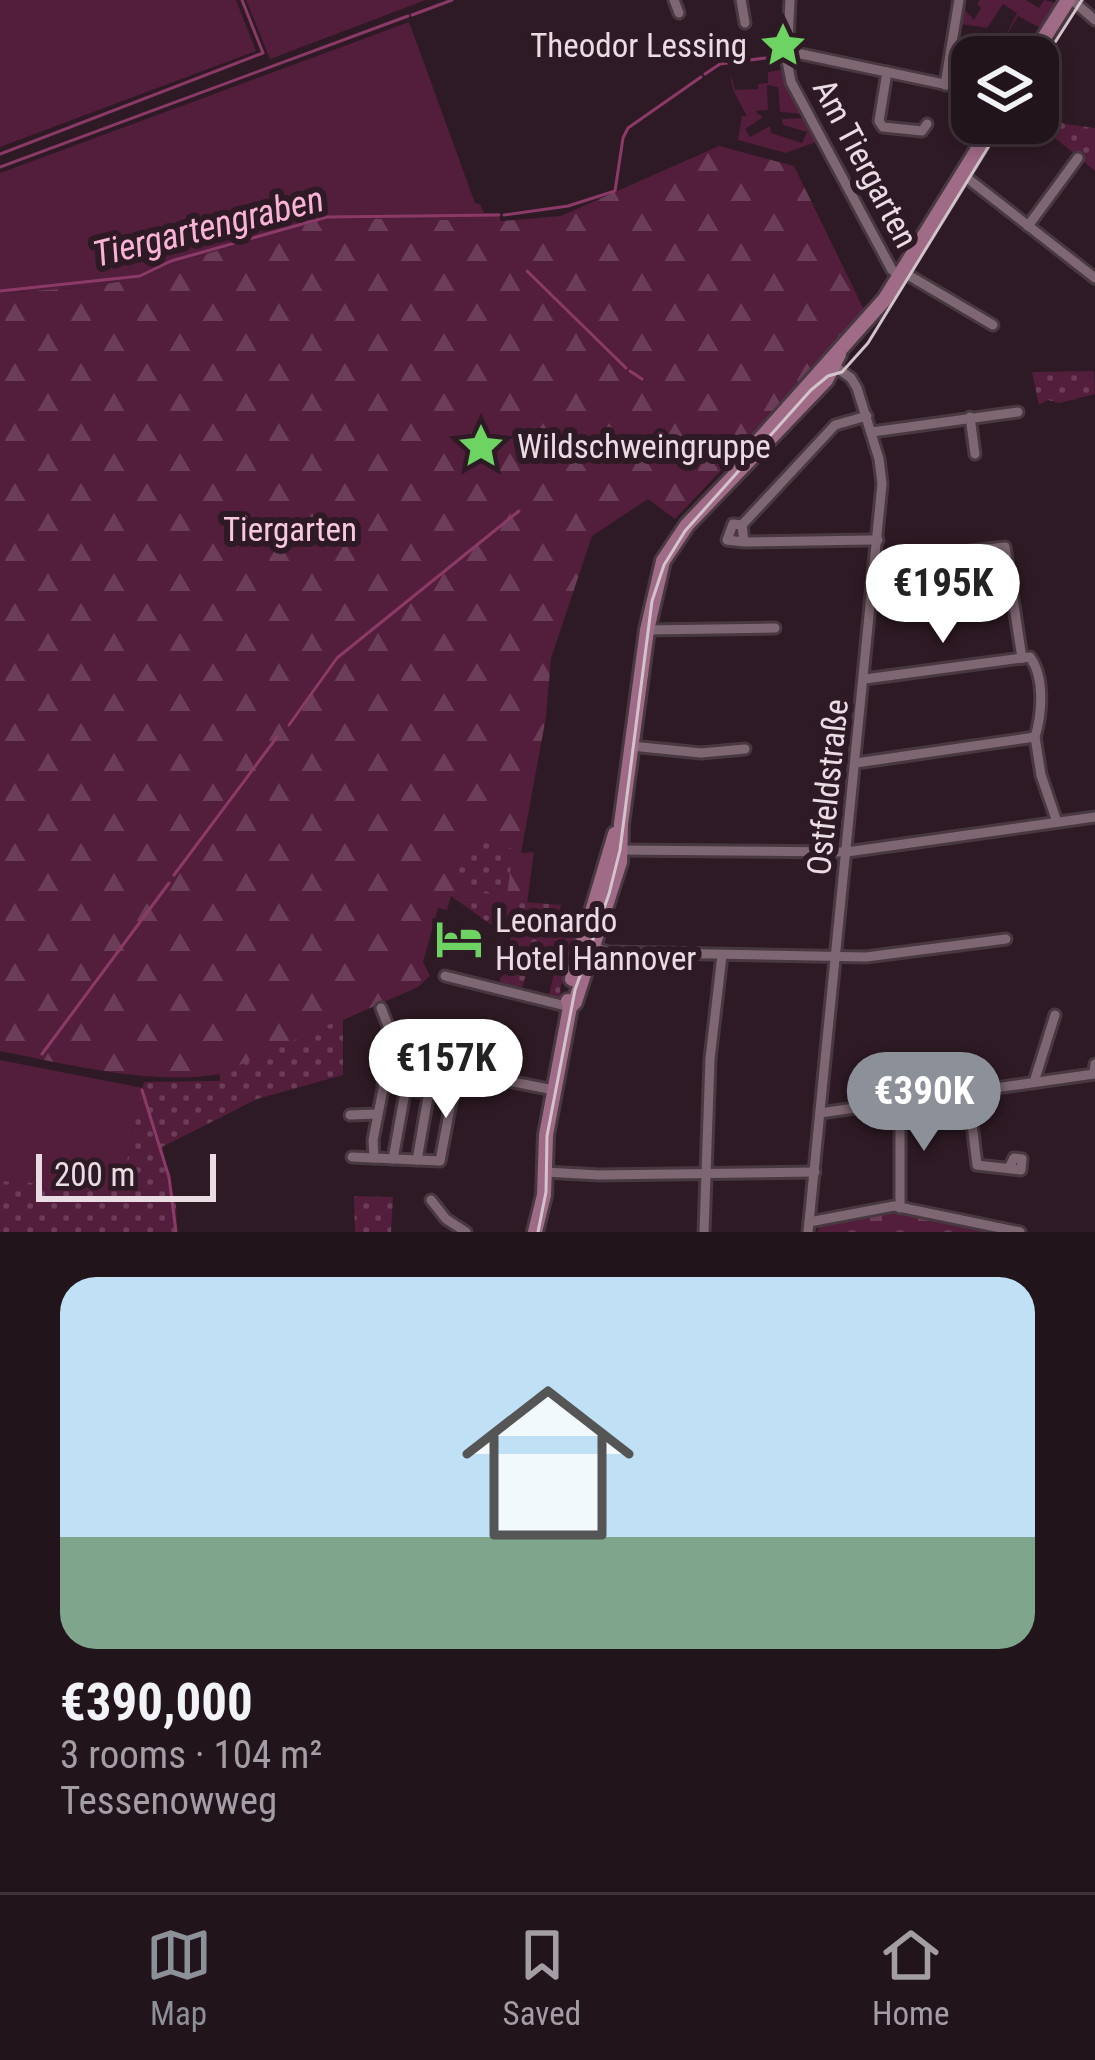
<!DOCTYPE html>
<meta charset="utf-8">
<style>
:root{--surface:#22141b;--page:#2a1d24;--text:#f1f3f6;--muted:#a29ea3;--line:#3f333a;--accent:#8c9099}
body{margin:0;font-family:"Roboto Condensed",sans-serif;background:var(--page);color:var(--text);height:100vh;display:flex;flex-direction:column;font-size:45px;white-space:nowrap}
*{box-sizing:border-box;margin:0}
p{font-size:39px;color:var(--muted)}
.icon{flex:none;width:66px;height:66px;fill:none;stroke:currentColor;stroke-width:2;stroke-linecap:round;stroke-linejoin:round}
.map{position:relative;height:1232px;overflow:hidden}
.side{display:flex;flex-direction:column;background:var(--surface);flex:1}
.side>*{flex:none}
.buttons{position:absolute;left:951px;top:36px;display:grid;gap:24px}
.buttons a{display:grid;place-items:center;width:108px;height:108px;border-radius:24px;background:var(--surface);box-shadow:0 6px 18px #0003,0 0 0 3px var(--line);font-size:60px}
.scale{position:absolute;left:36px;bottom:30px;width:180px;box-sizing:border-box;padding-left:12px;border:6px solid #eadce3;border-top:0;font-size:33px;line-height:42px;white-space:nowrap;color:#eadce3;-webkit-text-stroke:9px #2e1a24;paint-order:stroke}
.price{position:absolute;translate:-50% -102px;padding:0 27px;border-radius:42px;background:#fff;color:#222;font-size:39px;line-height:78px;filter:drop-shadow(0 3px 6px #0008)}
.price::after{content:'';position:absolute;left:50%;top:72px;width:36px;height:27px;margin-left:-18px;background:inherit;clip-path:polygon(0 0,100% 0,50% 100%)}
.price.current{background:var(--accent);color:#fff}
ul{padding:0;list-style:none}
li{display:grid;align-content:center;gap:24px;height:636px;padding:0 60px}
li span{display:grid;place-items:center;height:372px;border-radius:36px;color:#555}
li>.icon{margin-inline-start:auto}
span .icon{width:216px;height:216px;fill:#fffc;stroke-width:1}
li b{font-size:51px}
.tab-bar{display:flex;justify-content:space-around;align-items:center;height:168px;border-top:3px solid var(--line);background:var(--surface);font-size:33px;color:var(--muted)}
.tab-bar a{display:grid;justify-items:center;gap:6px}
.tab-bar .current{color:var(--accent)}
.map>svg:first-child{display:block}
.grass{fill:#531d3c}
.forest{fill:url(#forest-firs)}
.cemetery{fill:url(#cemetery-stones)}
.park{fill:url(#park-dots)}
.lines{fill:none;stroke-linecap:round;stroke-linejoin:round}
.stream{stroke:#8b3a68;stroke-width:3}
.minor-casing{stroke:#483940;stroke-width:15}
.major-casing{stroke:#483940;stroke-width:20}
.minor{stroke:#7e6672;stroke-width:9}
.major{stroke:#a06b87;stroke-width:14}
.tram{stroke:#d3c4cb;stroke-width:3}
.labels{text-anchor:middle;stroke-width:12;stroke-linejoin:round;paint-order:stroke}
.poi-label{font-size:33px;fill:#eadce3;stroke:#2e1a24;text-anchor:start}
.street-label{font-size:33px;fill:#eadce3;stroke:#2e1a24}
.park-label{font-size:33px;fill:#f7c8df;stroke:#2e1a24}
.water-label{font-size:36px;font-style:italic;fill:#f8b3d6;stroke:#2e1a24}
</style>
<div class="map">
<svg width="1095" height="1232" viewBox="0 0 1095 1232">
<defs>
<pattern id="forest-firs" width="22" height="20" patternUnits="userSpaceOnUse" patternTransform="scale(3)"><rect width="22" height="20" fill="#531d3c"/><path d="M5 1l3.5 6h-7zM16 11l3.5 6h-7z" fill="#6c3d58"/></pattern>
<pattern id="cemetery-stones" width="16" height="16" patternUnits="userSpaceOnUse" patternTransform="scale(3)"><rect width="16" height="16" fill="#531d3c"/><path d="M2 7V4a2 2 0 0 1 4 0v3zM10 15v-3a2 2 0 0 1 4 0v3z" fill="#6c3d58"/></pattern>
<pattern id="park-dots" width="8" height="8" patternUnits="userSpaceOnUse" patternTransform="scale(3)"><rect width="8" height="8" fill="#531d3c"/><path d="M2 2h.1M6 6h.1" fill="none" stroke="#6c3d58" stroke-width="1.8" stroke-linecap="round"/></pattern>
</defs>
<rect width="100%" height="100%" fill="#2e1a24"/>
<!-- grass -->
<g class="grass">
<path d="M 0,0 L 236,0 L 256,51 L 0,147 Z"/>
<path d="M 246,0 L 426,0 L 270,59 Z"/>
<path d="M 980,0 L 1026,0 L 1039,8 L 1044,0 L 1055,3 L 1040,28 L 1018,16 L 1004,39 L 1017,13 L 1003,4 L 987,28 L 960,24 L 963,8 L 974,20 L 981,8 L 977,4 Z"/>
<path d="M 409,22 L 475,203 L 480,204 L 484,213 L 500,213 L 500,221 L 328,218 L 172,264 L 143,277 L 91,287 L 0,293 L 0,173 Z"/>
<path d="M 781,70 L 801,114 L 780,112 L 778,87 L 767,85 L 768,110 L 755,111 L 763,117 L 745,129 L 750,137 L 770,126 L 771,133 L 802,143 L 807,132 L 783,125 L 782,119 L 803,118 L 816,142 L 786,153 L 738,140 L 742,116 L 747,116 C 742,106 729,87 731,75 L 735,90 L 758,89 L 758,84 L 768,83 L 768,72 Z"/>
<path d="M 0,1060 L 143,1088 L 121,1189 L 0,1181 Z"/>
</g>
<!-- forest -->
<path class="forest" d="M 719,146 L 794,166 L 867,316 L 675,519 L 648,499 L 592,536 L 551,658 L 546,717 L 521,853 L 534,852 L 527,903 L 451,896 L 447,910 L 438,908 L 423,962 L 430,976 L 418,987 L 220,1074 C 154,1086 65,1064 0,1051 L 0,293 L 91,287 L 143,277 L 172,264 L 328,218 L 502,221 L 561,216 Z"/>
<!-- cemetery -->
<path class="cemetery" d="M 892,1209 L 1001,1232 L 817,1232 L 822,1223 Z"/>
<!-- park -->
<g class="park">
<path d="M 1038,107 L 1065,124 L 1095,128 L 1095,171 L 1037,123 Z"/>
<path d="M 1094,371 L 1095,394 L 1059,403 L 1048,400 L 1039,405 L 1032,372 Z"/>
<path d="M 474,838 L 513,849 L 507,896 L 468,891 L 450,871 Z"/>
<path d="M 451,896 L 561,905 L 555,933 L 577,936 L 560,989 L 562,1002 L 548,998 L 554,974 L 529,966 L 521,991 L 499,985 L 511,939 Z"/>
<path d="M 343,1018 L 343,1075 L 257,1099 L 162,1147 L 176,1206 L 177,1232 L 0,1232 L 0,1181 L 121,1188 L 144,1082 L 220,1081 L 220,1074 Z"/>
<path d="M 354,1196 L 393,1197 L 391,1232 L 355,1232 Z"/>
</g>
<g class="lines">
<!-- stream -->
<g class="stream">
<path d="M 412,15 L 452,0"/>
<path d="M 705,74 L 720,64 L 780,56"/>
<path d="M 0,154 L 263,53 L 242,0"/>
<path d="M 0,167 L 408,16"/>
<path d="M 504,215 L 568,206 L 615,191 L 623,138 L 628,128 L 701,77"/>
<path d="M 527,271 L 626,368"/>
<path d="M 0,291 L 140,276 L 171,261 L 327,217 L 499,215"/>
<path d="M 630,371 L 642,379"/>
<path d="M 289,725 L 337,658 L 519,511"/>
<path d="M 174,875 L 277,737"/>
<path d="M 42,1054 L 169,883"/>
<path d="M 142,1090 L 169,1177 L 176,1232"/>
</g>
<defs>
<g id="minor">
<path d="M 674,0 L 679,13"/>
<path d="M 741,0 L 745,23"/>
<path d="M 790,0 L 787,61 L 791,82 L 892,270 L 901,276"/>
<path d="M 1072,0 L 1095,20"/>
<path d="M 787,51 L 972,90"/>
<path d="M 887,72 L 879,121 L 883,127 L 922,131 L 927,124"/>
<path d="M 945,85 L 959,0"/>
<path d="M 962,174 L 1095,278"/>
<path d="M 1028,226 L 1078,158"/>
<path d="M 903,272 L 993,325"/>
<path d="M 970,417 L 975,454"/>
<path d="M 872,432 L 1018,412"/>
<path d="M 742,525 L 835,425 L 867,416"/>
<path d="M 744,542 L 742,525 L 733,524 L 727,540 L 744,542 L 871,540 L 878,540"/>
<path d="M 876,562 L 1005,547 L 1022,658"/>
<path d="M 647,630 L 775,628"/>
<path d="M 865,679 L 1022,658"/>
<path d="M 1035,737 L 1041,775 L 1057,822"/>
<path d="M 631,746 L 701,753 L 745,749"/>
<path d="M 856,763 L 1035,737 C 1042,714 1045,677 1030,657 L 1022,658"/>
<path d="M 618,850 L 847,852 L 1095,817"/>
<path d="M 594,947 L 608,952 L 866,957 L 1006,939"/>
<path d="M 445,976 L 570,1007"/>
<path d="M 391,1047 L 422,1036"/>
<path d="M 1034,1082 L 1055,1015"/>
<path d="M 383,1085 L 452,1098"/>
<path d="M 968,1091 L 977,1165 L 1021,1170 L 1022,1159 L 1014,1158 L 1009,1168"/>
<path d="M 820,1113 L 1094,1074 L 1095,1064"/>
<path d="M 350,1115 L 377,1114"/>
<path d="M 352,1157 L 440,1161 L 457,1071 L 554,1090"/>
<path d="M 374,1158 L 373,1140 L 393,1038 L 381,1008"/>
<path d="M 393,1159 L 409,1070"/>
<path d="M 417,1160 L 432,1074"/>
<path d="M 545,1172 L 599,1175 L 815,1172"/>
<path d="M 431,1200 L 446,1219 L 466,1232"/>
<path d="M 900,1208 L 900,1101"/>
<path d="M 809,1222 L 894,1206 L 1020,1232"/>
<path d="M 704,1232 L 710,1059 L 722,955"/>
<path d="M 808,1232 L 882,484 L 879,459 L 857,388 L 851,378 L 830,363"/>
</g>
<g id="major">
<path d="M 1032,57 L 1068,0"/>
<path d="M 755,445 L 885,299 L 994,123"/>
<path d="M 572,979 L 615,834"/>
<path d="M 570,1007 L 575,1002 L 620,862 L 621,824 L 647,630 L 663,561 L 687,525 L 826,380 L 839,354"/>
<path d="M 535,1232 L 544,1195 L 546,1135 L 570,1007 L 568,1001"/>
</g>
</defs>
<!-- minor casing -->
<use href="#minor" class="minor-casing"/>
<!-- major casing -->
<use href="#major" class="major-casing"/>
<!-- minor -->
<use href="#minor" class="minor"/>
<!-- major -->
<use href="#major" class="major"/>
<!-- tram -->
<g class="tram">
<path d="M 1038,69 L 1082,0"/>
<path d="M 538,1232 L 546,1192 L 547,1136 L 575,990 L 609,894 L 620,850 L 652,601 L 664,565 L 685,531 L 811,390 L 828,376 L 842,372 L 868,343 L 1003,123"/>
</g>
</g>
<!-- icons -->
<defs>
<symbol id="sight-bare" viewBox="-9 -9 18 18"><path d="M0-6L1.8-2.2L6-1.7L2.9 1.2L3.7 5.4L0 3.3L-3.7 5.4L-2.9 1.2L-6-1.7L-1.8-2.2Z" fill="#6dd362" stroke="#2e1a24" stroke-width="2.5" paint-order="stroke"/></symbol>
<symbol id="hotel-bare" viewBox="-9 -9 18 18"><path d="M-6-4.5h1.5V1H6V5H4.5V3h-9V5H-6ZM-4 0a1.8 1.8 0 1 1 3.6 0ZM.5 0V-2.5h3Q6-2.5 6 0Z" fill="#6dd362" stroke="#2e1a24" stroke-width="2.5" paint-order="stroke"/></symbol>
</defs>
<g fill-rule="evenodd">
<use href="#sight-bare" x="750" y="12" width="66" height="66"/>
<use href="#sight-bare" x="448" y="413" width="66" height="66"/>
<use href="#hotel-bare" x="426" y="906" width="66" height="66"/>
</g>
<g class="labels">
<!-- poi labels -->
<g class="poi-label">
<text x="747" y="57" text-anchor="end">Theodor Lessing</text>
<text x="517" y="458">Wildschweingruppe</text>
<text x="495" y="932">Leonardo<tspan x="495" dy="38">Hotel Hannover</tspan></text>
</g>
<!-- street labels -->
<g class="street-label">
<text transform="translate(866 163) rotate(62)" y="12">Am Tiergarten</text>
<text transform="translate(827 787) rotate(-84)" y="12">Ostfeldstraße</text>
</g>
<!-- park labels -->
<g class="park-label">
<text x="290" y="541">Tiergarten</text>
</g>
<!-- water labels -->
<g class="water-label">
<text transform="translate(208 226) rotate(-14)" y="13">Tiergartengraben</text>
</g>
</g>
</svg>
<div class="buttons">
<a><svg class="icon" aria-label="layers" viewBox="0 0 24 24"><path d="M12 4l9 5-9 5-9-5zM3 14l9 5 9-5"/></svg></a>
</div>
<div class="scale">200 m</div>
<b class="price" style="left:943px;top:646px">€195K</b>
<b class="price" style="left:446px;top:1121px">€157K</b>
<b class="price current" style="left:924px;top:1154px">€390K</b>
</div>
<section class="side">
<ul>
<li><span style="background:linear-gradient(#bfe0f5 70%,#7fa58c 0)"><svg class="icon" aria-label="home" viewBox="0 0 24 24"><path d="M3 11l9-7 9 7M6 9v11h12V9"/></svg></span><div><b>€390,000</b><p>3 rooms · 104 m²</p><p>Tessenowweg</p></div></li>
</ul>
</section>
<nav class="tab-bar">
<a class="current"><svg class="icon" aria-label="map" viewBox="0 0 24 24"><path d="M3 6l6-2 6 2 6-2v14l-6 2-6-2-6 2zM9 4v14M15 6v14"/></svg>Map</a>
<a><svg class="icon" aria-label="saved" viewBox="0 0 24 24"><path d="M7 4h10v16l-5-4-5 4z"/></svg>Saved</a>
<a><svg class="icon" aria-label="home" viewBox="0 0 24 24"><path d="M3 11l9-7 9 7M6 9v11h12V9"/></svg>Home</a>
</nav>
